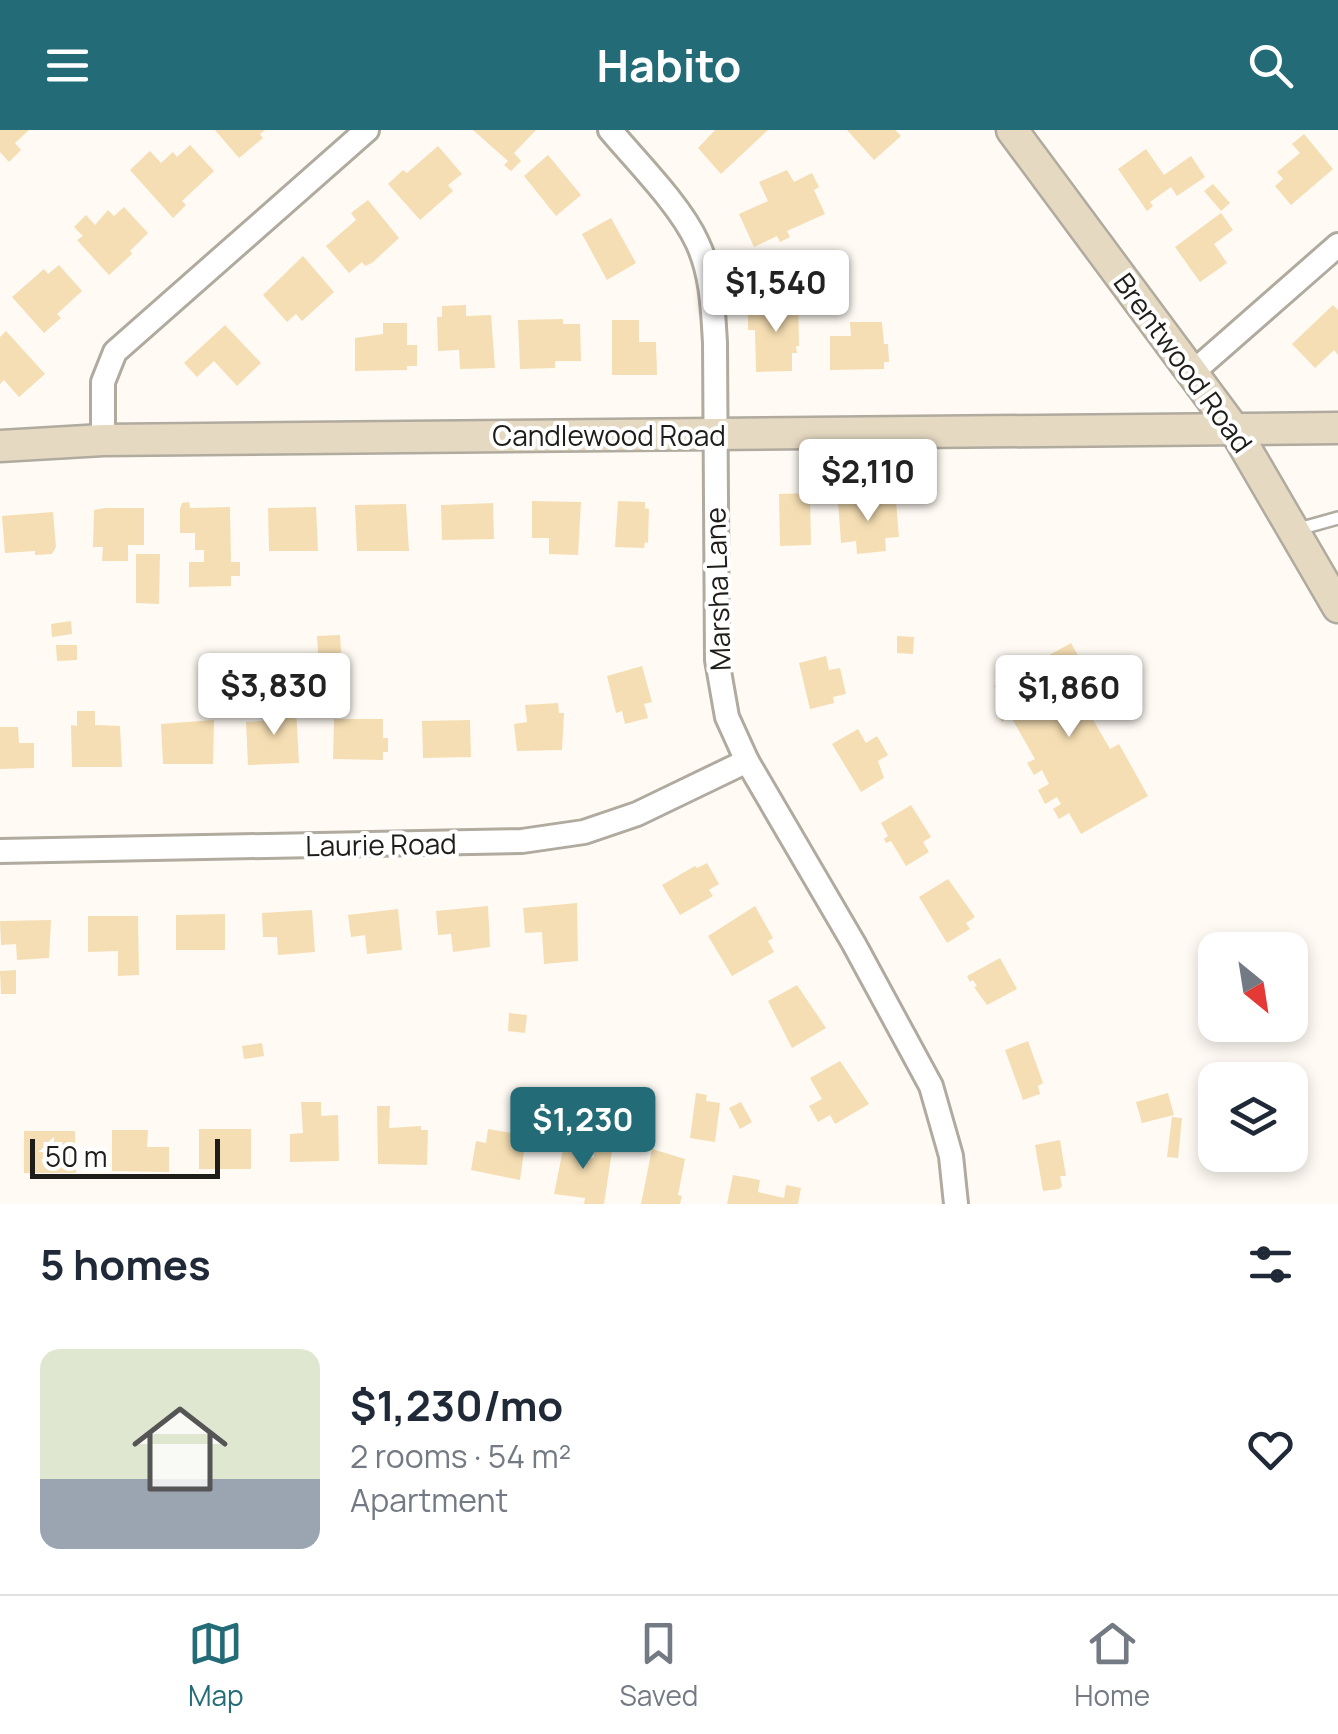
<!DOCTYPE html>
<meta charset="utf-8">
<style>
:root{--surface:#fff;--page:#f2f2f3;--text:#1f2937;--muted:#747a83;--line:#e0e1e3;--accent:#236c77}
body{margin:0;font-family:Manrope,sans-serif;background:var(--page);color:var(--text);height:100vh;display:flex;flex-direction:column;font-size:38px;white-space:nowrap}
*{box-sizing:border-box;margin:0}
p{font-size:32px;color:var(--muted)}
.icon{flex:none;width:55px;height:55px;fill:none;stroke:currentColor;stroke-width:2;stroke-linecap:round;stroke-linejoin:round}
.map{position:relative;height:1074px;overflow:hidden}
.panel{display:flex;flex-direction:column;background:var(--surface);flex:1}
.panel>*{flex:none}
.needle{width:65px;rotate:150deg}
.tools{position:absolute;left:1198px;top:802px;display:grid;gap:20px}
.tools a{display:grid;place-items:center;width:110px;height:110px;border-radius:20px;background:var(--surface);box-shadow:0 5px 15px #0003;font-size:50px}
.scale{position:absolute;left:30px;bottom:25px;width:190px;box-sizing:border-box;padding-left:10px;border:5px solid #1f1d19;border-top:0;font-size:28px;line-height:35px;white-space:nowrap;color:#1f1d19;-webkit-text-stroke:8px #fff;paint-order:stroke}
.price{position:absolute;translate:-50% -85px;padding:0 22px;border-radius:10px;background:#fff;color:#222;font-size:32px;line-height:65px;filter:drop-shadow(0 2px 5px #0008)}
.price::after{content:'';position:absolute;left:50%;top:60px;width:30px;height:22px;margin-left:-15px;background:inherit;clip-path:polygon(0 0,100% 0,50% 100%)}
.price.current{background:var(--accent);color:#fff}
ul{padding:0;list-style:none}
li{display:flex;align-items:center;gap:30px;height:250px;padding:0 40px}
li span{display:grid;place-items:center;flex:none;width:280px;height:200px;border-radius:20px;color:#555}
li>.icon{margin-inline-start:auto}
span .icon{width:120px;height:120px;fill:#fffc;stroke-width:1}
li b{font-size:42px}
h2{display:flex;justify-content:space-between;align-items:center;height:120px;padding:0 40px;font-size:42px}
header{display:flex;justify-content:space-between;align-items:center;height:130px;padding:0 40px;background:var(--accent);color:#fff;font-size:45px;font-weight:700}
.tabs{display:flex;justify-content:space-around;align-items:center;height:140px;border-top:2px solid var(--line);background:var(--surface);font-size:28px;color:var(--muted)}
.tabs a{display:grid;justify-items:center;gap:5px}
.tabs .current{color:var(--accent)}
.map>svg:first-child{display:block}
.building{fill:#f5deb3}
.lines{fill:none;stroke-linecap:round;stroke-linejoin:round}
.lane-casing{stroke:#b0aa9f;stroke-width:16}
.street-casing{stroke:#b0aa9f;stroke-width:28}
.secondary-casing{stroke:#b0aa9f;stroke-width:35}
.lane{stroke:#fff;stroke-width:11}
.street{stroke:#fff;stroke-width:22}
.secondary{stroke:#e5d9c1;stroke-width:30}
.labels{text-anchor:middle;stroke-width:8;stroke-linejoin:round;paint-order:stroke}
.street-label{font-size:28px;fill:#1f1d19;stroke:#fff}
</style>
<header><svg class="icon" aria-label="menu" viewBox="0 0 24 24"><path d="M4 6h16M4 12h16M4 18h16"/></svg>Habito<svg class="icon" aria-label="search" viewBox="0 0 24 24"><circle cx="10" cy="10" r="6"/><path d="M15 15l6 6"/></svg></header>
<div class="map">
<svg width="1338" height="1074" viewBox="0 0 1338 1074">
<rect width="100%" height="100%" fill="#fffbf4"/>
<!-- building -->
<g class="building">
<path d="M 0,0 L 29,0 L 15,13 L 21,20 L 9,32 L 0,22 Z"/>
<path d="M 215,0 L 265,0 L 260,4 L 263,8 L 239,28 Z"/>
<path d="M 473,0 L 536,0 L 514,23 L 521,31 L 511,41 L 504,35 L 508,31 Z"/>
<path d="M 715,0 L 768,0 L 721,44 L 698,18 Z"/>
<path d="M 847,0 L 895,0 L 901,6 L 874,30 Z"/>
<path d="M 1304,4 L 1333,39 L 1291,75 L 1275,56 L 1283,49 L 1277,42 L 1300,23 L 1292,14 Z"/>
<path d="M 190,15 L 214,41 L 182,71 L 186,75 L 173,88 L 130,40 L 150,21 L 161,33 L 173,22 L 177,27 Z"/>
<path d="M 438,16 L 462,44 L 448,55 L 453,61 L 420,90 L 388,54 L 403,40 L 407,43 Z"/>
<path d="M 1146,19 L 1164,45 L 1191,26 L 1205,47 L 1177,66 L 1171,57 L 1150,72 L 1153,76 L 1147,81 L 1118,39 Z"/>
<path d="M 548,25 L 581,65 L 556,86 L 524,46 Z"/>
<path d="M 787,40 L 794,52 L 812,43 L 819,57 L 814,60 L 825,84 L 787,101 L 790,107 L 780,112 L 777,106 L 754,117 L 739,84 L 768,71 L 759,52 Z"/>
<path d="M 1213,54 L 1230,73 L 1221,81 L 1204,61 Z"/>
<path d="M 368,70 L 399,108 L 372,133 L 365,136 L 362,132 L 349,143 L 326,116 L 356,90 L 351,83 Z"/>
<path d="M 124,77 L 148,103 L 130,121 L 132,124 L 109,145 L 77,110 L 83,106 L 74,97 L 86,85 L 95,95 L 108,80 L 114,86 Z"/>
<path d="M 1221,83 L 1233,100 L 1214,114 L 1227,133 L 1200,152 L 1175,117 Z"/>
<path d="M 611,88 L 636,133 L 607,150 L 582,104 Z"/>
<path d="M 303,126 L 334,162 L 302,191 L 296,184 L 287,192 L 263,165 Z"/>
<path d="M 59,135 L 82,161 L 57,184 L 61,188 L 44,203 L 12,167 L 44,139 L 48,144 Z"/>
<path d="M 798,165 L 799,216 L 796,216 L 797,223 L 792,223 L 792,241 L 756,242 L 755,200 L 748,200 L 748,180 L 777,180 L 776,166 Z"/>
<path d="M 466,175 L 466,186 L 491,185 L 495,238 L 460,239 L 459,220 L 438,221 L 437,187 L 442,187 L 442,176 Z"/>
<path d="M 1333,175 L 1338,180 L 1338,225 L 1334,220 L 1315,238 L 1292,214 Z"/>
<path d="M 563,189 L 563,194 L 580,194 L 581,231 L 555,231 L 555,238 L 520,239 L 518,190 Z"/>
<path d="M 612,190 L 639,190 L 639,212 L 656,212 L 657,245 L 612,245 Z"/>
<path d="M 850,192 L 882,192 L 884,214 L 888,214 L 889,232 L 884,232 L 884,239 L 830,240 L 830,206 L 851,206 Z"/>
<path d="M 383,193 L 407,193 L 407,215 L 417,215 L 417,236 L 407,236 L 407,240 L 355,241 L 355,208 L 383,204 Z"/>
<path d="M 225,195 L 261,233 L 237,256 L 214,231 L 197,247 L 184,233 Z"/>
<path d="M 6,201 L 45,244 L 19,267 L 4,250 L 0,254 L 0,207 Z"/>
<path d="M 810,363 L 811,415 L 780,416 L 779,364 Z"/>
<path d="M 871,364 L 872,373 L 896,371 L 899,407 L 885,408 L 886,421 L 857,424 L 856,411 L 841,413 L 838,371 L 864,369 L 864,365 Z"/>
<path d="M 532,371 L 581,372 L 578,425 L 549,424 L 549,408 L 532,408 Z"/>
<path d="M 618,371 L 645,372 L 645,378 L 649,379 L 648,413 L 645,412 L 644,418 L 615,417 Z"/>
<path d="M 189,372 L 190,378 L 230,377 L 231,432 L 240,432 L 240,446 L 231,446 L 231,456 L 189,457 L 189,432 L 204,432 L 204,420 L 195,420 L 195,403 L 180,403 L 180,379 L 182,373 Z"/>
<path d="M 493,373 L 494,409 L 442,410 L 441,375 Z"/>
<path d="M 406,374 L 409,421 L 357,421 L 355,375 Z"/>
<path d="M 316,377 L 318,421 L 269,421 L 268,378 Z"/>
<path d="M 105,378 L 144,378 L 144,415 L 128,415 L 128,431 L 102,431 L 103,417 L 93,417 L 94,380 Z"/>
<path d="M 53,382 L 56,417 L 52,424 L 35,425 L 35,421 L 5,423 L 2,386 Z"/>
<path d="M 136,424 L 160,424 L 159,474 L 136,473 Z"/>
<path d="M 71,491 L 72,504 L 52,507 L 51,494 Z"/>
<path d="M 340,505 L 342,536 L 319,538 L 317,506 Z"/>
<path d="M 897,506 L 914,507 L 913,524 L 897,523 Z"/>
<path d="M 1071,513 L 1100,565 L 1084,574 L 1110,619 L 1119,614 L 1148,666 L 1081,704 L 1069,683 L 1059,689 L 1053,679 L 1061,674 L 1057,667 L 1045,674 L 1038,660 L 1049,654 L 1042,640 L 1034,645 L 1027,633 L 1035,629 L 1011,587 L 1002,592 L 997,583 L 1006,578 L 994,556 Z"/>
<path d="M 56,515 L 77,515 L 77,530 L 57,531 Z"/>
<path d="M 826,526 L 829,540 L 840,538 L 846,564 L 833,567 L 834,573 L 810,579 L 799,533 Z"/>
<path d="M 642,536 L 652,572 L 644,574 L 648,588 L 625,594 L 622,581 L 616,583 L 607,546 Z"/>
<path d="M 558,573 L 559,583 L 564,583 L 562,620 L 517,621 L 514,594 L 527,592 L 525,575 Z"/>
<path d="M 296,578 L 299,633 L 248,635 L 246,592 L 263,591 L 263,579 Z"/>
<path d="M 77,581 L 95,581 L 95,595 L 120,596 L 122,637 L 72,637 L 71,595 L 77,596 Z"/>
<path d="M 334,589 L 383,589 L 383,608 L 388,608 L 388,622 L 383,622 L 383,630 L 333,629 Z"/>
<path d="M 214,590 L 213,634 L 163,634 L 161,594 Z"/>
<path d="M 470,590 L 471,627 L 423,628 L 422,591 Z"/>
<path d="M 0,597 L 18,597 L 19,613 L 34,613 L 34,638 L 0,639 Z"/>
<path d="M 858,599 L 866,613 L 877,606 L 888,625 L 878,631 L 884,648 L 861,662 L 832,614 Z"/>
<path d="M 911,675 L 931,707 L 923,712 L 929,722 L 906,736 L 891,711 L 886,713 L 884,709 L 888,706 L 881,693 Z"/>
<path d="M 707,733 L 719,754 L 709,760 L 713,766 L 680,785 L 662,755 L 695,736 L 697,738 Z"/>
<path d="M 948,749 L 975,787 L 966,793 L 970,799 L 947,813 L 919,767 Z"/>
<path d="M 577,773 L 578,831 L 544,834 L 542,802 L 525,803 L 523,778 Z"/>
<path d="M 488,776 L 490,817 L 453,822 L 451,804 L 438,805 L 436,781 Z"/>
<path d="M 755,776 L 773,808 L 768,811 L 774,822 L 732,846 L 708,806 Z"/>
<path d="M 398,779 L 402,820 L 367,824 L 365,805 L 351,807 L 348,785 Z"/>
<path d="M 312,780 L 315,822 L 278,825 L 277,807 L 263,807 L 262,783 Z"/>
<path d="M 225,784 L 225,820 L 176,820 L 176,785 Z"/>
<path d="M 88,786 L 138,786 L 139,845 L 118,846 L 118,821 L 88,822 Z"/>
<path d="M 51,790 L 49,828 L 17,830 L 16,814 L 1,815 L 0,791 Z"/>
<path d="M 1000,828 L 1017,859 L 987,875 L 974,857 L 977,856 L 973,850 L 970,852 L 967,846 Z"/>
<path d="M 16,840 L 16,864 L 1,864 L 0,841 Z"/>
<path d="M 797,855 L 826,898 L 792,918 L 768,871 Z"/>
<path d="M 509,883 L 527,885 L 525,903 L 508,901 Z"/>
<path d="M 1028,911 L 1043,953 L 1038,956 L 1040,964 L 1023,970 L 1005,920 Z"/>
<path d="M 262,913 L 264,926 L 244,929 L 242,916 Z"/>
<path d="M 840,931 L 869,974 L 835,994 L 830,985 L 818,992 L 809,976 L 822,969 L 810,948 Z"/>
<path d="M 696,963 L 707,965 L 706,971 L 720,973 L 715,1012 L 690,1008 Z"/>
<path d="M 1168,963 L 1174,985 L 1142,993 L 1136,972 Z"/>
<path d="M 301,972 L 321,972 L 321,986 L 338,985 L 339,1031 L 290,1032 L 290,1004 L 303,1003 Z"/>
<path d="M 741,972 L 752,992 L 740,999 L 729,978 Z"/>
<path d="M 377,976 L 390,976 L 389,998 L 421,996 L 421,1000 L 428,1000 L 427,1035 L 378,1034 Z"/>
<path d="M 1172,987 L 1182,988 L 1178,1028 L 1167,1027 Z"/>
<path d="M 514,990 L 528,993 L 520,1050 L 471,1040 L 476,1011 L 486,1013 L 488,999 L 512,1003 Z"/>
<rect x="199" y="999" width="52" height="40"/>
<path d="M 112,1000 L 148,1000 L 147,1017 L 169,1017 L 169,1042 L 112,1041 Z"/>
<path d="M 24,1001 L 75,1001 L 76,1043 L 24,1043 Z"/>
<path d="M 566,1005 L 587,1009 L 584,1027 L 594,1028 L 595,1018 L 612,1021 L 604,1074 L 584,1074 L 585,1068 L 554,1064 Z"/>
<path d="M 1060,1010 L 1066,1046 L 1060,1046 L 1062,1056 L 1059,1059 L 1043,1061 L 1035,1015 Z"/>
<path d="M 652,1019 L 685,1029 L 678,1065 L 682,1066 L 680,1074 L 641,1074 Z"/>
<path d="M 733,1045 L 760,1050 L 758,1062 L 784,1068 L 786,1055 L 801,1058 L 798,1074 L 727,1074 Z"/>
</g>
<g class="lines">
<defs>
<path id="lane" d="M 1295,400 L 1338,388"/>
<g id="street">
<path d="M 610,0 C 637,32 680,75 697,112 C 712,143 713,180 715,213 L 717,530 L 727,587 L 747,631 L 854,814 L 931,956 L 951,1026 L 956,1074"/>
<path d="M 1192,243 L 1338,115"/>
<path d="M 103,310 L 103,252 L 115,222 L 367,0"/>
<path d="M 0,721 L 522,711 L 584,702 L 637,684 L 747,631"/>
</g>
<g id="secondary">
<path d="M 1012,0 L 1236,302 L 1338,477"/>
<path d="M 0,316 L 103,310 L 1338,298"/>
</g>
</defs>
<!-- lane casing -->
<use href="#lane" class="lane-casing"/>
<!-- street casing -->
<use href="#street" class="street-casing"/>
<!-- secondary casing -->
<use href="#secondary" class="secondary-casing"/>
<!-- lane -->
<use href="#lane" class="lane"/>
<!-- street -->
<use href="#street" class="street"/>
<!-- secondary -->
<use href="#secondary" class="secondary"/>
</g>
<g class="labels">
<!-- street labels -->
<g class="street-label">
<text transform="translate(1183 233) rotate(54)" y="10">Brentwood Road</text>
<text x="609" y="316">Candlewood Road</text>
<text transform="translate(718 459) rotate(-92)" y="10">Marsha Lane</text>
<text transform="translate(381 715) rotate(-1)" y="10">Laurie Road</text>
</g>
</g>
</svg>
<div class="tools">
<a><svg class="needle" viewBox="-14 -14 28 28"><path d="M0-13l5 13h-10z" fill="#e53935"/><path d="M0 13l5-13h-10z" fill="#747a83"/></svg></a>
<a><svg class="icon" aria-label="layers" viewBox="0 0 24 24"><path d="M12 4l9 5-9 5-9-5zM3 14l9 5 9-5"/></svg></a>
</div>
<div class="scale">50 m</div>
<b class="price" style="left:776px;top:205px">$1,540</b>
<b class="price" style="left:868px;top:394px">$2,110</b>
<b class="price" style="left:274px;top:608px">$3,830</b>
<b class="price" style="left:1069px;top:610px">$1,860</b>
<b class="price current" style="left:583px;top:1042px">$1,230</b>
</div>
<section class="panel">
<h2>5 homes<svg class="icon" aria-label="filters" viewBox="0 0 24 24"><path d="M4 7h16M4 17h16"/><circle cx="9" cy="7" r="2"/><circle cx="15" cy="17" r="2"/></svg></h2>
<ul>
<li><span style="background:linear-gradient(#dfe7d0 65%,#9aa5b1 0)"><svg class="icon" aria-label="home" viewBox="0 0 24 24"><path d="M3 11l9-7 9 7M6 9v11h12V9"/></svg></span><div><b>$1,230/mo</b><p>2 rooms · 54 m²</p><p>Apartment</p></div><svg class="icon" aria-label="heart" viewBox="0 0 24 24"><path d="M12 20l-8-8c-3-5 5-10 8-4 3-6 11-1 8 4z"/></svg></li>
</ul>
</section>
<nav class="tabs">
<a class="current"><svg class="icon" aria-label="map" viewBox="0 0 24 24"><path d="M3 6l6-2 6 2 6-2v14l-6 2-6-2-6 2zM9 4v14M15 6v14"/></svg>Map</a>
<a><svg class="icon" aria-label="saved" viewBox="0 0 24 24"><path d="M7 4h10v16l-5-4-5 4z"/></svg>Saved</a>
<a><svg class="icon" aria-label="home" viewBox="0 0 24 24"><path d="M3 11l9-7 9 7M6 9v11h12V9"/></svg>Home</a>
</nav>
